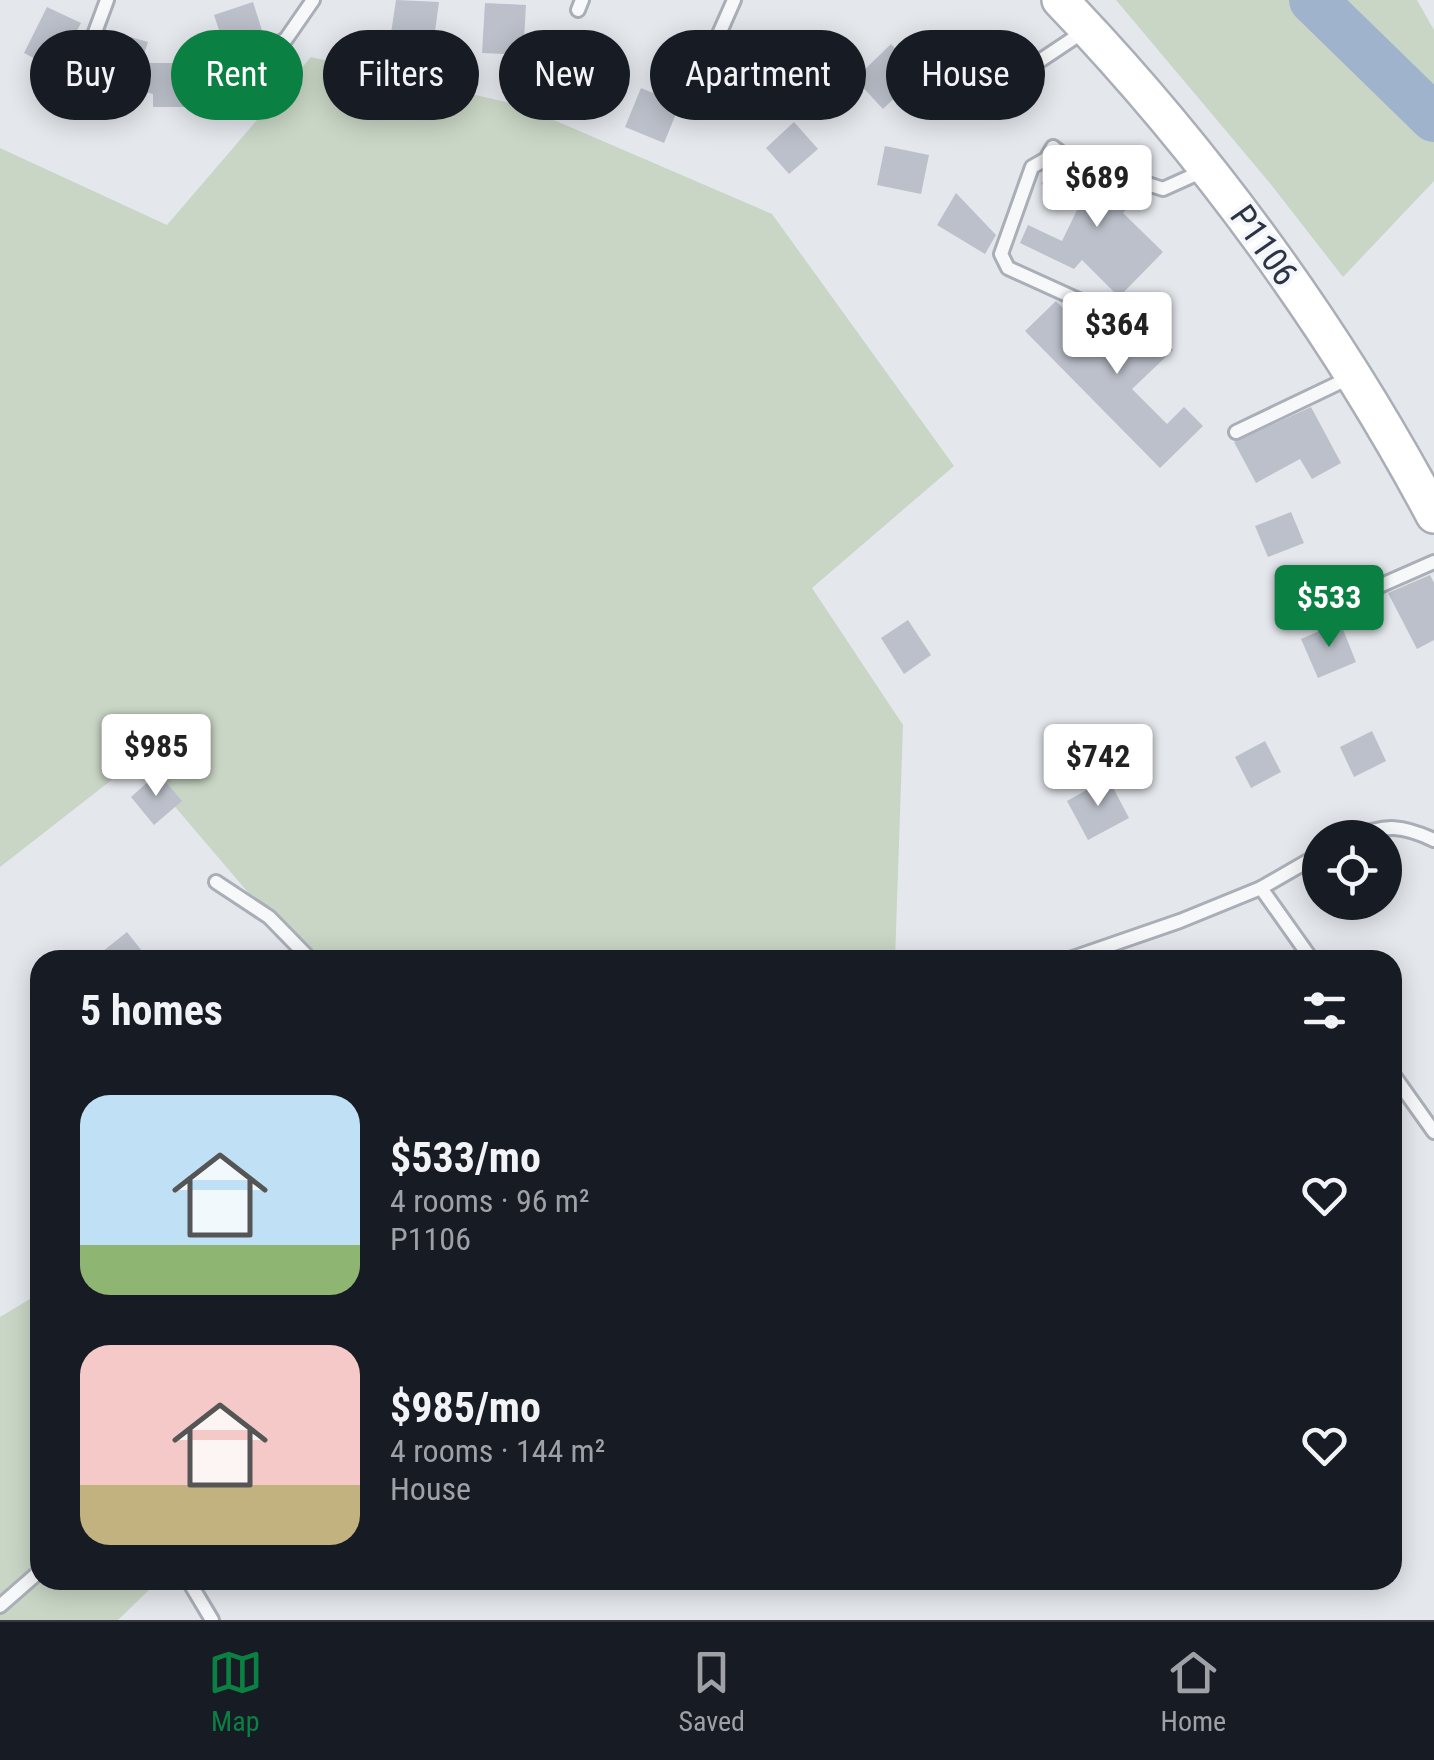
<!DOCTYPE html>
<meta charset="utf-8">
<style>
:root{--surface:#171b24;--page:#242831;--text:#f1f3f6;--muted:#9ea1a6;--line:#363941;--accent:#0b8043}
body{margin:0;font-family:"Roboto Condensed",sans-serif;background:var(--page);color:var(--text);height:100vh;display:flex;flex-direction:column;font-size:38px;white-space:nowrap}
*{box-sizing:border-box;margin:0}
p{font-size:32px;color:var(--muted)}
.icon{flex:none;width:55px;height:55px;fill:none;stroke:currentColor;stroke-width:2;stroke-linecap:round;stroke-linejoin:round}
.map{position:relative;flex:1;overflow:hidden}
.drawer{position:absolute;left:30px;top:950px;width:1372px;height:640px;display:flex;flex-direction:column;background:var(--surface);border-radius:30px;box-shadow:0 5px 25px #0003}
.drawer>*{flex:none}
.guide{position:absolute;left:30px;top:30px;width:1375px;height:90px;display:flex;gap:20px}
.fabs{position:absolute;left:1302px;top:820px;display:grid;gap:20px}
.fabs a{display:grid;place-items:center;width:100px;height:100px;border-radius:50%;background:var(--surface);box-shadow:0 5px 25px #0003;font-size:50px}
.price{position:absolute;translate:-50% -85px;padding:0 22px;border-radius:10px;background:#fff;color:#222;font-size:32px;line-height:65px;filter:drop-shadow(0 2px 5px #0008)}
.price::after{content:'';position:absolute;left:50%;top:60px;width:30px;height:22px;margin-left:-15px;background:inherit;clip-path:polygon(0 0,100% 0,50% 100%)}
.price.active{background:var(--accent);color:#fff}
ul{padding:0;list-style:none}
li{display:flex;align-items:center;gap:30px;height:250px;padding:0 50px}
li span{display:grid;place-items:center;flex:none;width:280px;height:200px;border-radius:30px;color:#555}
li>.icon{margin-inline-start:auto}
span .icon{width:120px;height:120px;fill:#fffc;stroke-width:1}
li b{font-size:42px}
h2{display:flex;justify-content:space-between;align-items:center;height:120px;padding:0 50px;font-size:42px}
.pill{padding:0 35px;border-radius:45px;background:var(--surface);box-shadow:0 5px 25px #0003;font-size:35px;line-height:90px}
.pill.active{background:var(--accent);color:#fff}
.dock{display:flex;justify-content:space-around;align-items:center;height:140px;border-top:2px solid var(--line);background:var(--surface);font-size:28px;color:var(--muted)}
.dock a{display:grid;justify-items:center;gap:5px}
.dock .active{color:var(--accent)}
.map>svg:first-child{display:block}
.green{fill:#c9d6c5}
.lines{fill:none;stroke-linecap:round;stroke-linejoin:round}
.river{stroke:#9fb4cc;stroke-width:48}
.building{fill:#bbc0ca}
.lane-casing{stroke:#a9aeb7;stroke-width:18}
.secondary-casing{stroke:#a9aeb7;stroke-width:40}
.lane{stroke:#f7f8fa;stroke-width:12}
.secondary{stroke:#fff;stroke-width:35}
.labels{text-anchor:middle;stroke-width:8;stroke-linejoin:round;paint-order:stroke}
.street-label{font-size:35px;fill:#2b3445;stroke:#f4f6f9}
</style>
<div class="map">
<svg width="1434" height="1620" viewBox="0 0 1434 1620">
<rect width="100%" height="100%" fill="#e4e7ec"/>
<!-- green -->
<g class="green">
<path d="M 1116,0 L 1417,0 L 1434,30 L 1434,181 L 1343,277 L 1269,182 Z"/>
<path d="M 311,57 L 519,105 L 772,214 L 954,466 L 812,588 L 903,725 L 895,960 L 311,960 L 269,917 L 136,761 L 0,867 L 0,148 L 167,225 Z"/>
<path d="M 40,1293 L 40,1580 L 159,1580 L 118,1620 L 0,1620 L 0,1317 Z"/>
</g>
<g class="lines">
<!-- river -->
<path class="river" d="M 1313,0 L 1434,118"/>
</g>
<!-- building -->
<g class="building">
<path d="M 396,0 L 439,2 L 433,46 L 390,40 Z"/>
<path d="M 253,2 L 265,40 L 227,54 L 214,15 Z"/>
<path d="M 485,3 L 526,5 L 523,55 L 482,53 Z"/>
<path d="M 47,7 L 81,23 L 57,70 L 24,53 Z"/>
<path d="M 113,32 L 148,42 L 141,63 L 201,63 L 201,107 L 153,107 L 153,94 L 100,77 Z"/>
<path d="M 891,44 L 919,74 L 883,109 L 855,79 Z"/>
<path d="M 738,46 L 767,63 L 742,106 L 713,88 Z"/>
<path d="M 641,88 L 680,104 L 664,143 L 625,127 Z"/>
<path d="M 794,122 L 818,149 L 789,174 L 766,148 Z"/>
<path d="M 885,146 L 929,155 L 921,194 L 877,185 Z"/>
<path d="M 1056,162 L 1141,192 L 1123,213 L 1163,252 L 1119,297 L 1082,260 L 1074,269 L 1020,243 L 1028,225 L 1062,241 L 1081,202 L 1041,184 Z"/>
<path d="M 956,193 L 996,235 L 985,254 L 937,225 Z"/>
<path d="M 1056,301 L 1100,346 L 1136,311 L 1173,350 L 1132,389 L 1167,424 L 1184,407 L 1203,426 L 1160,468 L 1025,331 Z"/>
<path d="M 1311,407 L 1341,463 L 1312,479 L 1300,459 L 1256,483 L 1234,442 Z"/>
<path d="M 1291,512 L 1304,543 L 1268,557 L 1255,526 Z"/>
<path d="M 1430,575 L 1434,583 L 1434,640 L 1417,649 L 1388,593 Z"/>
<path d="M 908,620 L 931,655 L 904,674 L 881,638 Z"/>
<path d="M 1340,622 L 1356,662 L 1318,678 L 1301,639 Z"/>
<path d="M 1372,731 L 1386,761 L 1354,777 L 1340,747 Z"/>
<path d="M 1265,741 L 1281,772 L 1251,788 L 1235,757 Z"/>
<path d="M 158,773 L 182,801 L 154,825 L 131,797 Z"/>
<path d="M 1108,778 L 1129,818 L 1088,840 L 1067,801 Z"/>
<path d="M 127,932 L 149,960 L 92,960 Z"/>
</g>
<g class="lines">
<defs>
<g id="lane">
<path d="M 578,10 L 582,0"/>
<path d="M 233,72 L 286,39 L 313,0"/>
<path d="M 78,78 L 107,0"/>
<path d="M 935,78 L 1041,60 L 1086,30"/>
<path d="M 693,93 L 734,0"/>
<path d="M 1096,308 L 1008,268 L 1001,254 L 1032,167 L 1046,159 L 1053,147 L 1066,157 L 1163,189 L 1203,171"/>
<path d="M 1236,432 L 1349,378"/>
<path d="M 1309,617 L 1434,562"/>
<path d="M 1354,838 C 1385,823 1404,826 1434,840"/>
<path d="M 216,882 L 269,917 L 311,960"/>
<path d="M 1261,888 L 1312,960"/>
<path d="M 1067,960 L 1180,921 L 1261,888 L 1320,854"/>
<path d="M 1392,1073 L 1434,1132"/>
<path d="M 188,1580 L 212,1620"/>
<path d="M 0,1606 L 40,1571"/>
</g>
<path id="secondary" d="M 1060,0 C 1206,152 1335,329 1434,515"/>
</defs>
<!-- lane casing -->
<use href="#lane" class="lane-casing"/>
<!-- secondary casing -->
<use href="#secondary" class="secondary-casing"/>
<!-- lane -->
<use href="#lane" class="lane"/>
<!-- secondary -->
<use href="#secondary" class="secondary"/>
</g>
<g class="labels">
<!-- street labels -->
<g class="street-label">
<text transform="translate(1264 245) rotate(55)" y="12">P1106</text>
</g>
</g>
</svg>
<div class="fabs">
<a><svg class="icon" aria-label="locate" viewBox="0 0 24 24"><circle cx="12" cy="12" r="6"/><path d="M12 2v4M12 18v4M2 12h4M18 12h4"/></svg></a>
</div>
<b class="price" style="left:1097px;top:230px">$689</b>
<b class="price" style="left:1117px;top:377px">$364</b>
<b class="price active" style="left:1329px;top:650px">$533</b>
<b class="price" style="left:156px;top:799px">$985</b>
<b class="price" style="left:1098px;top:809px">$742</b>
<div class="guide">
<a class="pill">Buy</a>
<a class="pill active">Rent</a>
<a class="pill">Filters</a>
<a class="pill">New</a>
<a class="pill">Apartment</a>
<a class="pill">House</a>
</div>
<section class="drawer">
<h2>5 homes<svg class="icon" aria-label="filters" viewBox="0 0 24 24"><path d="M4 7h16M4 17h16"/><circle cx="9" cy="7" r="2"/><circle cx="15" cy="17" r="2"/></svg></h2>
<ul>
<li><span style="background:linear-gradient(#bfe0f5 75%,#8fb573 0)"><svg class="icon" aria-label="home" viewBox="0 0 24 24"><path d="M3 11l9-7 9 7M6 9v11h12V9"/></svg></span><div><b>$533/mo</b><p>4 rooms · 96 m²</p><p>P1106</p></div><svg class="icon" aria-label="heart" viewBox="0 0 24 24"><path d="M12 20l-8-8c-3-5 5-10 8-4 3-6 11-1 8 4z"/></svg></li>
<li><span style="background:linear-gradient(#f6c9c9 70%,#c2b280 0)"><svg class="icon" aria-label="home" viewBox="0 0 24 24"><path d="M3 11l9-7 9 7M6 9v11h12V9"/></svg></span><div><b>$985/mo</b><p>4 rooms · 144 m²</p><p>House</p></div><svg class="icon" aria-label="heart" viewBox="0 0 24 24"><path d="M12 20l-8-8c-3-5 5-10 8-4 3-6 11-1 8 4z"/></svg></li>
</ul>
</section>
</div>
<nav class="dock">
<a class="active"><svg class="icon" aria-label="map" viewBox="0 0 24 24"><path d="M3 6l6-2 6 2 6-2v14l-6 2-6-2-6 2zM9 4v14M15 6v14"/></svg>Map</a>
<a><svg class="icon" aria-label="saved" viewBox="0 0 24 24"><path d="M7 4h10v16l-5-4-5 4z"/></svg>Saved</a>
<a><svg class="icon" aria-label="home" viewBox="0 0 24 24"><path d="M3 11l9-7 9 7M6 9v11h12V9"/></svg>Home</a>
</nav>
